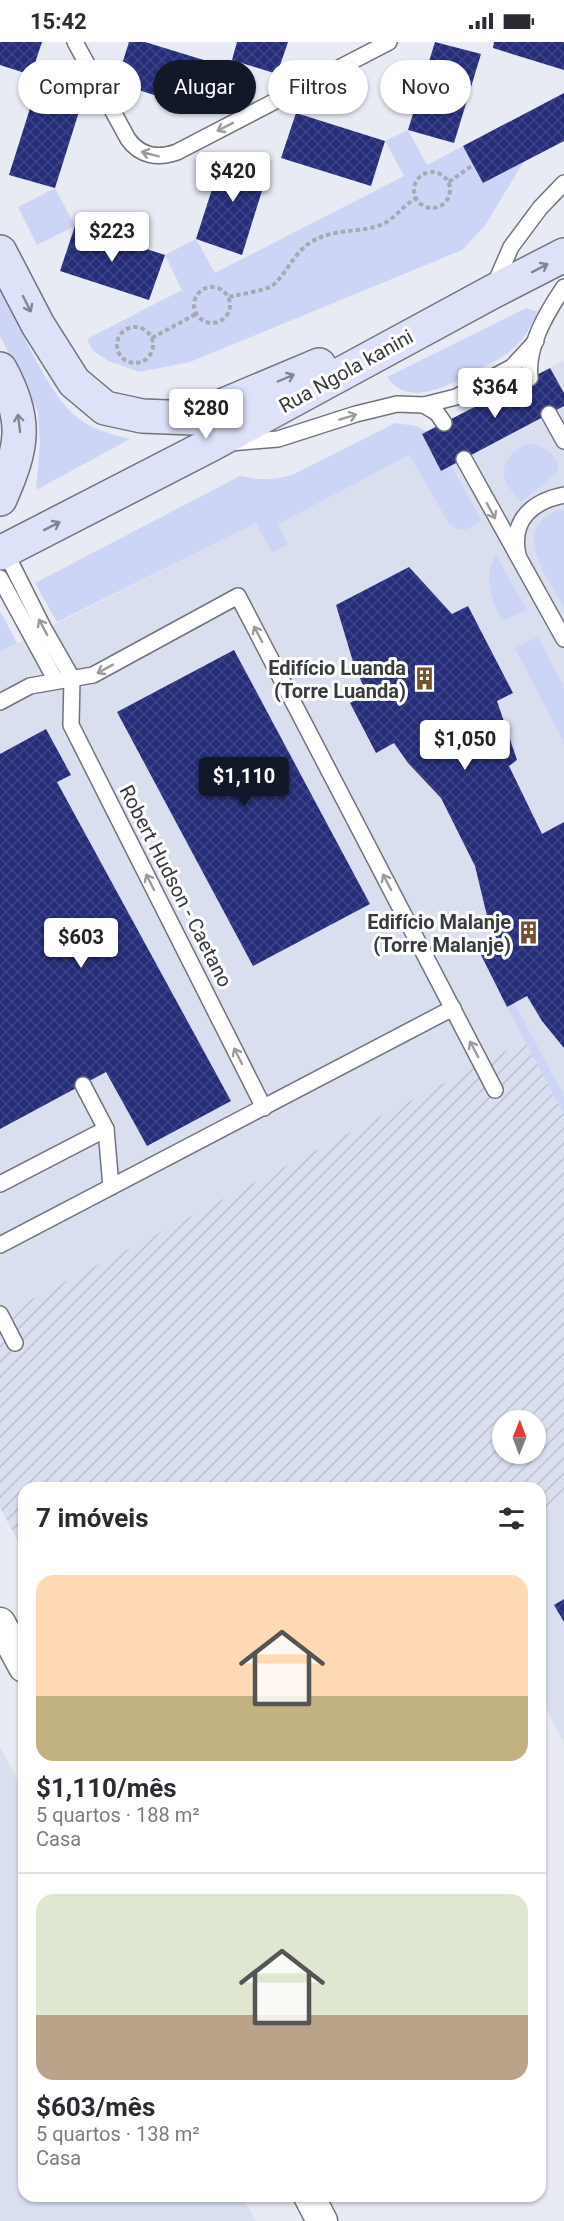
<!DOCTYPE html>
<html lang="pt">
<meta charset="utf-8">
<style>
:root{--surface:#fff;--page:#f2f2f3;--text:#2b2b33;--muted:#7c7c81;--line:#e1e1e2;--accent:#111827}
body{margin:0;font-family:Roboto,sans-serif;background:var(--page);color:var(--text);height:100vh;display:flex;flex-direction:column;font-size:22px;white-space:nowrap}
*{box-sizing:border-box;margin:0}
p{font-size:20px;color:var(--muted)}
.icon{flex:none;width:33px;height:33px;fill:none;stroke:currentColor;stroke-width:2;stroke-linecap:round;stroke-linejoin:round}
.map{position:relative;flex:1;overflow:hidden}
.details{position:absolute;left:18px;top:1440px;width:528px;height:720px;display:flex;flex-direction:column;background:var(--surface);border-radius:18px;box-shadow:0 2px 4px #0004}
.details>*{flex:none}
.banner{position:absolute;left:18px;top:18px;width:528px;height:54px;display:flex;gap:12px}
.needle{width:39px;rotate:1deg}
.tools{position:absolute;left:492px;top:1368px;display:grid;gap:12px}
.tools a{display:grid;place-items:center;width:54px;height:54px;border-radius:50%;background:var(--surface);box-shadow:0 2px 4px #0004;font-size:30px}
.price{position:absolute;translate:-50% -51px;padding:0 14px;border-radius:6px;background:#fff;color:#222;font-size:20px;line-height:39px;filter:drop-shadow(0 2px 3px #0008)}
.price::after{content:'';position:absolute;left:50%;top:36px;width:18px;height:14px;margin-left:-9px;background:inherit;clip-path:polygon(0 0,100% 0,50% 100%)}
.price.selected{background:var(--accent);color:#fff}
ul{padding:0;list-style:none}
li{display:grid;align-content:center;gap:12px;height:318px;padding:0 18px}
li+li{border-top:2px solid var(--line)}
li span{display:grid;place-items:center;height:186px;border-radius:18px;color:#555}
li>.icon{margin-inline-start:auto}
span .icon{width:108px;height:108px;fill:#fffc;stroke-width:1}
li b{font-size:26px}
h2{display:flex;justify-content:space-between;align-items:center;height:72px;padding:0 18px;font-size:26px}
.chip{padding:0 21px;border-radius:27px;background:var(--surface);box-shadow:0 2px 4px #0004;font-size:21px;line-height:54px}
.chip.selected{background:var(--accent);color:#fff}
.status{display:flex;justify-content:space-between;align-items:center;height:42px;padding:0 30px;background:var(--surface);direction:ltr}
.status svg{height:16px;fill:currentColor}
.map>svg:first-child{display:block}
.built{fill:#dadff0;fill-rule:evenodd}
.industrial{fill:url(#industrial-furrows);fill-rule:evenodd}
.green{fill:#ccd5f6}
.building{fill:url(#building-cross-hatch)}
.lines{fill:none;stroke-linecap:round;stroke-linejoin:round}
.lane-casing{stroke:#71737c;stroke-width:18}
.street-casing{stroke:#71737c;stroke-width:33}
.secondary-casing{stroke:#71737c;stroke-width:36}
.path{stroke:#a8aab2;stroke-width:4;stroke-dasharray:4.5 3;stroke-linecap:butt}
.lane{stroke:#fff;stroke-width:15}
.street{stroke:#fff;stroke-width:30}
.secondary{stroke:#dde2f9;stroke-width:33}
.oneway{stroke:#9c9c9e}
.oneway2{stroke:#838692}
.labels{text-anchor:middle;stroke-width:6;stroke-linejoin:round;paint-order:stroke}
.street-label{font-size:20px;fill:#393a3e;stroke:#fff}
.poi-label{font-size:20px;font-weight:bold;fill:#393a3e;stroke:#fff;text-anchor:end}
</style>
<div class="status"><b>15:42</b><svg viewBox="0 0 49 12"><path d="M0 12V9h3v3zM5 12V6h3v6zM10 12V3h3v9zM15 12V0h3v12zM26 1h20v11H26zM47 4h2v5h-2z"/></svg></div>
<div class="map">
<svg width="564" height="2179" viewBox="0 0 564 2179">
<defs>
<pattern id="industrial-furrows" width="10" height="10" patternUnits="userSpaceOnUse" patternTransform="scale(1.5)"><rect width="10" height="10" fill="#dadff0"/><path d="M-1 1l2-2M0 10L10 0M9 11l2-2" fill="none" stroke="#bcc0cf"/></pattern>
<pattern id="building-cross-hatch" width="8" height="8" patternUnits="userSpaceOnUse" patternTransform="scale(1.5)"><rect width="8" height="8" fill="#262e7a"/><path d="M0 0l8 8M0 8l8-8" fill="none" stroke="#3e4485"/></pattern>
</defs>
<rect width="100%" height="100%" fill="#e8eaf4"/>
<!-- built -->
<g class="built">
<path d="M 564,318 L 564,1701 L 540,1656 L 540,1446 L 24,1446 L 24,1510 L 0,1465 L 0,610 L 256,481 L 422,392 L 432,411 L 559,344 L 550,326 ZM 502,1378 L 536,1378 L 536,1412 L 502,1412 Z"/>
<path d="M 0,1705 L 24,1749 L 24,2154 L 242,2154 L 256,2179 L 0,2179 Z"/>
</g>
<!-- industrial -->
<path class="industrial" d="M 525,999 L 564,1073 L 564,1457 L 540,1469 L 540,1446 L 24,1446 L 24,1510 L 0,1465 L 0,1274 ZM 502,1378 L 536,1378 L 536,1412 L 502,1412 Z"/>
<!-- green -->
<g class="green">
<path d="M 408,88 L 427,123 L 463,104 L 483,141 L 524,119 L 484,185 L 462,208 L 190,320 L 139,330 L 109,319 L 93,309 L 87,297 L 182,248 L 165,213 L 196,197 L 215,231 L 404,134 L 385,99 Z"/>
<path d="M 55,146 L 75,184 L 37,203 L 18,165 Z"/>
<path d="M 0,247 C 18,281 45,345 72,371 C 87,386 110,392 130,397 L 36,448 L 40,401 L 38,370 L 0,294 Z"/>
<path d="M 526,266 L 538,270 C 531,283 524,298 512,308 C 503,316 490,321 479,327 C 453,341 410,368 387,335 Z"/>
<path d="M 395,381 L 417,384 L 428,390 L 422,393 L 441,429 L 451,424 L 481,477 C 471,489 459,492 448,480 L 409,413 L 278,482 L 288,502 L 272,511 L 256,481 L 57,580 L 35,541 L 240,434 C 259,438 275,439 294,432 Z"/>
<path d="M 528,402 C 546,403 556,412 559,429 L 521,460 C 517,455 512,450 508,444 C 497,426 510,407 528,402 Z"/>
<path d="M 564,467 L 564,565 C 552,542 518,500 543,477 C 549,471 556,468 564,467 Z"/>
<path d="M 496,513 L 527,568 L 502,579 C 492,560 482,533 496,513 Z"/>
<path d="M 0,569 L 17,601 L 0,610 Z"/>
<path d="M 538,595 L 564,645 L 564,701 L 515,606 Z"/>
<path d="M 514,961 L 564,1054 L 564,1073 L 507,965 Z"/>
</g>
<!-- building -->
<g class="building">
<path d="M 0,0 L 42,0 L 31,33 L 0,23 Z"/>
<path d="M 129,0 L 145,0 L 220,23 L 205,69 L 116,41 Z"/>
<path d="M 237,0 L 288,0 L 277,32 L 232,18 Z"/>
<path d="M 435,0 L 481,12 L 454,101 L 408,88 Z"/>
<path d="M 494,0 L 564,0 L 564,28 L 493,6 Z"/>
<path d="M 37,44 L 83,57 L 55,146 L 9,133 Z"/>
<path d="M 564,51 L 564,99 L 483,141 L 463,104 Z"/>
<path d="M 296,71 L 385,99 L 371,144 L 281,116 Z"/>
<path d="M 224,110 L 270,123 L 242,213 L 196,197 Z"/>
<path d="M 75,184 L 165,213 L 149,258 L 60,229 Z"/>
<path d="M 550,326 L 564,351 L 564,364 L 441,429 L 422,392 Z"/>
<path d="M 409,525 L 452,572 L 468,564 L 513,651 L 497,659 L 517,718 L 509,724 L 542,792 L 564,780 L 564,1006 L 542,979 L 527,954 L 507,965 L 481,913 L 500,904 L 488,878 L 475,824 L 441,756 L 408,721 L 394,701 L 376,711 L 350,661 L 367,652 L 354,623 L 336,563 Z"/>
<path d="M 234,608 L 370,862 L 253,924 L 117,670 Z"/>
<path d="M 46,687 L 71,733 L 57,740 L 231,1059 L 147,1104 L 106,1030 L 0,1087 L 0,712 Z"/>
<path d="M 564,1557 L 564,1580 L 554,1563 Z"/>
</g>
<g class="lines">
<defs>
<g id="lane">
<path d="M 75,0 L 128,97 C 140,114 158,117 177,110 L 389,0"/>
<path d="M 494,244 L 511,205 L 540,166 L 564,141"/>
<path d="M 530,336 C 526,305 547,270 564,245"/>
<path d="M 424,363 L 437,371 L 444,381"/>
<path d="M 549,372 L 564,399"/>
<path d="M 230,401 L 278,397 L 356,372 L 397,362 L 424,363 L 456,355 L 512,325 L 536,299"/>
<path d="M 464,417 L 564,597"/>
<path d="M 5,509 L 44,587 L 72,636 L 71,683 L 264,1066"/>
<path d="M 518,513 C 510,478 533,459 564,453"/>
<path d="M 0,536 L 56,639"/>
<path d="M 0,660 L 30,644 L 93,633 L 238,554 L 495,1048"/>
<path d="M 83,1043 L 106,1087 L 111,1145"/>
<path d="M 0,1142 L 106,1087"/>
<path d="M 0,1203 L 453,966"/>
<path d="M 0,1272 L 15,1301"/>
</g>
<g id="street">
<path d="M 0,1581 L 24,1625"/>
<path d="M 309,2154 L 322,2179"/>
</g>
<g id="secondary">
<path d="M 0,210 L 38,283 L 74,340 L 105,366 L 142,374 L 193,376 L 319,323"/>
<path d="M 0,327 C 28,378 23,405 0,457"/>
<path d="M 0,511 L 210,403 L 492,250 L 564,213"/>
</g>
</defs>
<!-- lane casing -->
<use href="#lane" class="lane-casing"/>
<!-- street casing -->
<use href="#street" class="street-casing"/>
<!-- secondary casing -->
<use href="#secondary" class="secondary-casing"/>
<!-- path -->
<g class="path">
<circle cx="432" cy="148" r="18"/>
<path d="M 449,140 L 473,123"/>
<circle cx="212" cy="263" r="18"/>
<path d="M 229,255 C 237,253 265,248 270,245 C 284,237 293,211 311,200 C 336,185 361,192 383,182 C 395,176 404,163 416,156"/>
<circle cx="135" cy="303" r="18"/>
<path d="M 152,296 L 196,272"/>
</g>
<!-- lane -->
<use href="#lane" class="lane"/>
<!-- street -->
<use href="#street" class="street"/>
<!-- secondary -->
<use href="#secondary" class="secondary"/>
</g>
<!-- one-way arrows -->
<defs><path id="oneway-shaft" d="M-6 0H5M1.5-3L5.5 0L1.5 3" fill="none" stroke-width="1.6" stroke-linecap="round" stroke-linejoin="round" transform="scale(1.5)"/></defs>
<g class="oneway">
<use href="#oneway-shaft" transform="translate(225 85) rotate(153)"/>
<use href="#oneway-shaft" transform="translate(150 112) rotate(-165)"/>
<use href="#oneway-shaft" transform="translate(348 375) rotate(-17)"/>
<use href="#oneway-shaft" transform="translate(491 469) rotate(62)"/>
<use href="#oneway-shaft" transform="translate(43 585) rotate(-118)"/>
<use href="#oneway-shaft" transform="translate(258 592) rotate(-118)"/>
<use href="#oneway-shaft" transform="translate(105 627) rotate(151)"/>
<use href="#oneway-shaft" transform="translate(150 840) rotate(-117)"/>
<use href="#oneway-shaft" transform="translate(387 840) rotate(-118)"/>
<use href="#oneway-shaft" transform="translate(474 1007) rotate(-118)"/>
<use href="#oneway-shaft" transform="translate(238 1014) rotate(-117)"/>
</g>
<g class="oneway2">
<use href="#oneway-shaft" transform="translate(540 226) rotate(-27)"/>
<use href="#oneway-shaft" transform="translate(27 262) rotate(63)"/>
<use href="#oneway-shaft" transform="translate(286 336) rotate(-23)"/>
<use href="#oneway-shaft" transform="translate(19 381) rotate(-97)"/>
<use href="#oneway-shaft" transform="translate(52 484) rotate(-27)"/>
</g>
<!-- icons -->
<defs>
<symbol id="building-bare" viewBox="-9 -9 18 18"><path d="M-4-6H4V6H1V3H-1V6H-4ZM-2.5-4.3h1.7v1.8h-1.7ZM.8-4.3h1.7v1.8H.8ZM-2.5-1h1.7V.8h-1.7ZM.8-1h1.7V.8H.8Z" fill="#76512c" stroke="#fff" stroke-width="2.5" paint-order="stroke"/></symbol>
</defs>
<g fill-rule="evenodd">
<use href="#building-bare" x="408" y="620" width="33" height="33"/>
<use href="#building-bare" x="512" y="874" width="33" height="33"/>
</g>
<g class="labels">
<!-- street labels -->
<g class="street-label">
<text transform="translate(346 329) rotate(-29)" y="7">Rua Ngola kanini</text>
<text transform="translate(176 844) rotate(63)" y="7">Robert Hudson - Caetano</text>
</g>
<!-- poi labels -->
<g class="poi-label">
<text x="406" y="633">Edifício Luanda<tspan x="406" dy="23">(Torre Luanda)</tspan></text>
<text x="511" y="887">Edifício Malanje<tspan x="511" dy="23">(Torre Malanje)</tspan></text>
</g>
</g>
</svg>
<div class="tools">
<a><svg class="needle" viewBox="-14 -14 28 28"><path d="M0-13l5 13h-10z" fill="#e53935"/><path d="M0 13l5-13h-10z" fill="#7c7c81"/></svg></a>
</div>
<b class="price" style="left:233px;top:161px">$420</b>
<b class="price" style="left:112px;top:221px">$223</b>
<b class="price" style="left:495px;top:377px">$364</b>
<b class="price" style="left:206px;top:398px">$280</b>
<b class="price" style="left:465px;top:729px">$1,050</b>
<b class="price selected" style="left:244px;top:766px">$1,110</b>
<b class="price" style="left:81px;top:927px">$603</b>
<div class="banner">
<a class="chip">Comprar</a>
<a class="chip selected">Alugar</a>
<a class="chip">Filtros</a>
<a class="chip">Novo</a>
</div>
<section class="details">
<h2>7 imóveis<svg class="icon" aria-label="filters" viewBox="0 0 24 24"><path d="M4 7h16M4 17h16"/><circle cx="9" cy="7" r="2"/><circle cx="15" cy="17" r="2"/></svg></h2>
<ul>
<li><span style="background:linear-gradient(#ffd9b3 65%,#c2b280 0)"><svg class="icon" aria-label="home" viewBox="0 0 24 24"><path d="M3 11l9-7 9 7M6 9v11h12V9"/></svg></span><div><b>$1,110/mês</b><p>5 quartos · 188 m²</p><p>Casa</p></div></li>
<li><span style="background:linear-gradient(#dfe7d0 65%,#b9a48a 0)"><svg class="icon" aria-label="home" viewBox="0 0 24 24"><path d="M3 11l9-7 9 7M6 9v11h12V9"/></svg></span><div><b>$603/mês</b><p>5 quartos · 138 m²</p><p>Casa</p></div></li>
</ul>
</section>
</div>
